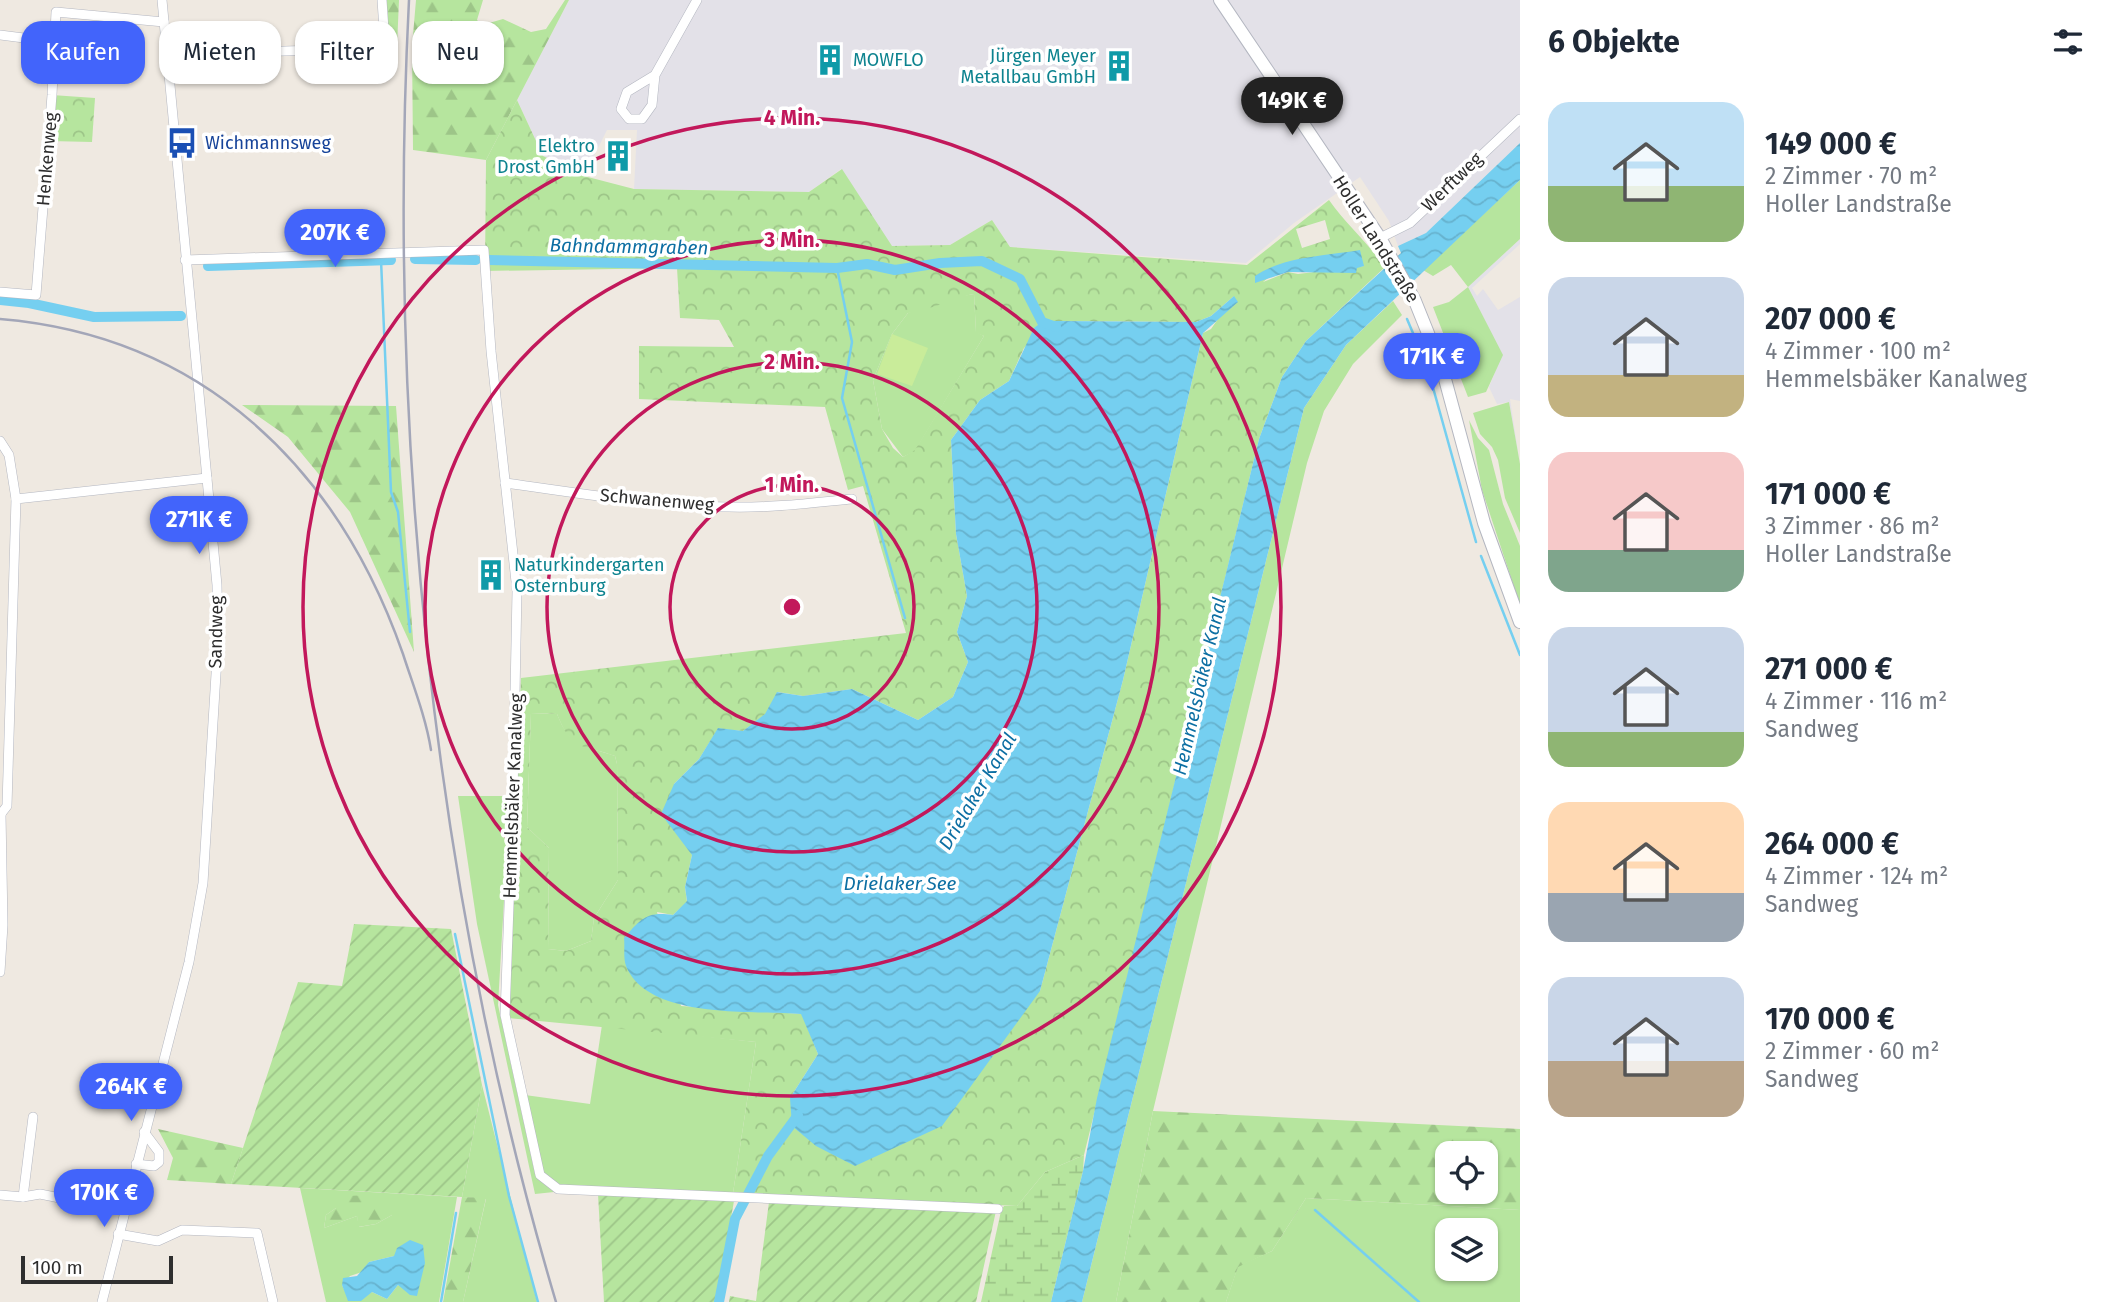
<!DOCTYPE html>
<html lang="de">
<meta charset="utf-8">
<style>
:root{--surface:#fff;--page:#f2f2f3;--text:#1f2937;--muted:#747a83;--accent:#4264fb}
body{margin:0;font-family:"Fira Sans",sans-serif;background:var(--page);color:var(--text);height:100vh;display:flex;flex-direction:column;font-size:26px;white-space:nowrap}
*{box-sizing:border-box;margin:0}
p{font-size:23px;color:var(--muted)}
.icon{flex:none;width:38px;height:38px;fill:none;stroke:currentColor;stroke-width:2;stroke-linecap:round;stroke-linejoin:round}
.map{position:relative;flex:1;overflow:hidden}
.side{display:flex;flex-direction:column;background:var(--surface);width:595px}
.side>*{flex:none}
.hud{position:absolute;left:21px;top:21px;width:665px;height:63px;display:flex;gap:14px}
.controls{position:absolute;left:1435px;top:1141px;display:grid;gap:14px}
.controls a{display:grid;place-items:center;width:63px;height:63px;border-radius:14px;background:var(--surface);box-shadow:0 2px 5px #0004;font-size:35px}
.scale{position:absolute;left:21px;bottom:18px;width:152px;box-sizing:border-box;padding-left:7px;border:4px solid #2e2e2e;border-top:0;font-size:19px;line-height:24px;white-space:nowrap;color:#2e2e2e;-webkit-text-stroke:5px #fff;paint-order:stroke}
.price{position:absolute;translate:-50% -60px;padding:0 16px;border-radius:24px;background:var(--accent);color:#fff;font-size:23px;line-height:46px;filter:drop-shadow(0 2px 4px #0008)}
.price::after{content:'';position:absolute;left:50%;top:42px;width:21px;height:16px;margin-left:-10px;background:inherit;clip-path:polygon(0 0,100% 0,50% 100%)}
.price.active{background:#222;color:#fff}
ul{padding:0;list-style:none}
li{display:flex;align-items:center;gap:21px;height:175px;padding:0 28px}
li span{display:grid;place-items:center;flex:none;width:196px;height:140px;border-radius:21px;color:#555}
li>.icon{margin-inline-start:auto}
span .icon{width:84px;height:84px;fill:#fffc;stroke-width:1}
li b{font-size:30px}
h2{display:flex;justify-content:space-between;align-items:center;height:84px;padding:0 28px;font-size:30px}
.tag{padding:0 24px;border-radius:21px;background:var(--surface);box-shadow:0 2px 5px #0004;font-size:24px;line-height:63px}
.tag.active{background:var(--accent);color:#fff}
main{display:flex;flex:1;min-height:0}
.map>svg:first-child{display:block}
.industrial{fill:#e3e1e8}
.grass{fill:#b6e59e;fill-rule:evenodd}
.forest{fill:url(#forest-firs);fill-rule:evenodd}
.wetland{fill:url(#wetland-marsh)}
.park{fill:url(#park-crowns);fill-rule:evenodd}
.garden{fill:url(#garden-furrows)}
.pitch{fill:#c9ec9a}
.water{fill:url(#water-waves)}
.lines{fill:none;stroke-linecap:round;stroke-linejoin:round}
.stream{stroke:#75cff0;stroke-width:2.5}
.canal{stroke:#75cff0;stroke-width:10}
.minor-casing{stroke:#b4b7c1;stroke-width:10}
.secondary-casing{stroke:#b4b7c1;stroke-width:14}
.minor{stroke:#fff;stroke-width:9}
.secondary{stroke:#fff;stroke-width:12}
.rail{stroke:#a3a6b8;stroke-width:2.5}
.ring{fill:none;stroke:#c2185b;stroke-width:3.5}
.labels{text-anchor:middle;stroke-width:7;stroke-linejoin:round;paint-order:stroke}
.culture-label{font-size:18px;fill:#0d838f;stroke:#fff;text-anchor:end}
.transit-label{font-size:18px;fill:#164399;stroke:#fff;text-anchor:start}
.street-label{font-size:18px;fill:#2e2e2e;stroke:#fff}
.water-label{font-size:19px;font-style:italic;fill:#0d6fa3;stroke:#fff}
.centre{fill:#c2185b;stroke:#fff;stroke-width:3.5}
.ring-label{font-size:21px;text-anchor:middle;font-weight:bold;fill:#c2185b;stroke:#fff;stroke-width:7;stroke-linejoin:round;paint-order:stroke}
</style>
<main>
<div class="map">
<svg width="1520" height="1302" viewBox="0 0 1520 1302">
<defs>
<pattern id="forest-firs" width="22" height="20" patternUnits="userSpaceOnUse" patternTransform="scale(1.75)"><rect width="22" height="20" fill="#b6e59e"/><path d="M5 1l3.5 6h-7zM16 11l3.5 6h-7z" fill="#9dc588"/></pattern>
<pattern id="wetland-marsh" width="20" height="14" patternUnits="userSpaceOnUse" patternTransform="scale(1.75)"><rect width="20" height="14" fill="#b6e59e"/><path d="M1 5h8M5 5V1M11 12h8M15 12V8" fill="none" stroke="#9dc588"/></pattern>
<pattern id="park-crowns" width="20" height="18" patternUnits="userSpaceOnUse" patternTransform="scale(1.75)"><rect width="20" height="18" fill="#b6e59e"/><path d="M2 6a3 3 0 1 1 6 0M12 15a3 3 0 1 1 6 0" fill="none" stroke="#9dc588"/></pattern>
<pattern id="garden-furrows" width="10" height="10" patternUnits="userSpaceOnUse" patternTransform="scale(1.75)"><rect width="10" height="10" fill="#b6e59e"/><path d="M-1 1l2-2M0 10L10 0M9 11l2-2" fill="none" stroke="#9dc588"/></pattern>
<pattern id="water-waves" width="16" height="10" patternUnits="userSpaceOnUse" patternTransform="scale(1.75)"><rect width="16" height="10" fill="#75cff0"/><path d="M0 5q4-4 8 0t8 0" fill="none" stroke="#66b2ce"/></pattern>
</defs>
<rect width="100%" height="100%" fill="#efe9e1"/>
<!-- industrial -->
<g class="industrial">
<path d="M 569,0 L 1520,0 L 1520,143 L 1426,233 L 1398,246 L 1389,221 L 1360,177 L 1294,223 L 1246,263 L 1010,247 L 992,220 L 950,245 L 891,246 L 841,169 L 809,192 L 634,189 L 637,130 L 607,130 L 584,176 L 543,156 L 517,100 Z"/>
<path d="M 1520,239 L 1520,244 L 1472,288 L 1477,296 L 1483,289 L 1498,310 L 1520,297 L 1520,401 L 1510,399 L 1520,464 L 1509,402 L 1497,404 L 1489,387 L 1502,355 L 1468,287 Z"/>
</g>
<!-- grass -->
<g class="grass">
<path d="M 1520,180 L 1520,239 L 1468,287 L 1503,355 L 1486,392 L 1468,397 L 1433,307 L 1449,302 L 1468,287 L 1451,265 L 1433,276 L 1423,270 Z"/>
<path d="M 974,294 L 976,332 L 984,336 L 915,451 L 903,457 L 882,429 L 873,380 L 892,334 L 908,313 L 950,298 Z"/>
<path d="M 1393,301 L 1402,315 L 1353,364 L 1324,411 L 1307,463 L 1153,1111 L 1116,1302 L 1082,1302 L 1304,408 L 1346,345 Z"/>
<path d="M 1509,402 L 1520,464 L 1520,533 L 1505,498 L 1498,460 L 1492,447 L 1480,434 L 1473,413 Z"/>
<path d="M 1469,420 L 1478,438 L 1489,450 L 1503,504 L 1520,546 L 1520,605 L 1482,490 Z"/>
<path d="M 531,713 L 557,714 C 571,749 584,745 615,756 L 617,764 L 618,880 L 594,918 L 591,941 L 566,951 L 548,949 L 549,848 L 527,827 Z"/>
<path d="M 458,796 L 510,796 L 498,1005 L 535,1174 L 554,1192 L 535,1194 L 477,924 Z"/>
<path d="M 602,1025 L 756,1042 L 733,1193 L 565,1186 L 552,1182 L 544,1173 L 525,1095 L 590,1104 Z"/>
<path d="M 482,1085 L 537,1302 L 463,1302 L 486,1199 L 462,1197 Z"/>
<path d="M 300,1188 L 457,1197 L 439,1302 L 326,1302 ZM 336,1208 L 392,1215 L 376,1224 L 359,1227 L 357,1216 L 324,1228 L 326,1215 ZM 394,1256 L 406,1289 L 398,1285 L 387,1299 L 372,1292 L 349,1300 L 342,1285 L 350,1276 L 365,1271 L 369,1262 Z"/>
<path d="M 1306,1198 L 1520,1210 L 1520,1302 L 1226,1302 L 1238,1266 L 1272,1251 ZM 1447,1230 L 1486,1230 L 1486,1269 L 1447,1269 Z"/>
</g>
<!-- forest -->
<g class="forest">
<path d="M 385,0 L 399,0 L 397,47 L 390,46 Z"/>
<path d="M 416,0 L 483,0 L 477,20 L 482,25 L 503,19 L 531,32 L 546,29 L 565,0 L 569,0 L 486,160 L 413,150 L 412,47 Z"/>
<path d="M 242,405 L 396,406 L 414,652 L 350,512 L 288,437 Z"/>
<path d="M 1153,1111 L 1520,1129 L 1520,1210 L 1306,1198 L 1272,1251 L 1238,1267 L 1226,1302 L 1116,1302 ZM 1447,1153 L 1486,1153 L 1486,1192 L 1447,1192 Z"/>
<path d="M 158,1129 L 243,1148 L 231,1184 L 167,1180 L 173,1158 Z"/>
<path d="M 383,1195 L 392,1215 L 376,1224 L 358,1227 L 357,1216 L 324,1228 L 326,1215 L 336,1208 L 341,1196 Z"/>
<path d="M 462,1197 L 486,1198 L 463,1302 L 443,1302 Z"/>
</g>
<!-- wetland -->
<path class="wetland" d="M 1084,1155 L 1083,1171 L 1051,1302 L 981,1302 L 1001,1211 L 1004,1206 L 1017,1206 L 1045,1172 Z"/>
<!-- park -->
<g class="park">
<path d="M 52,95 L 95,98 L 92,142 L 49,141 Z"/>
<path d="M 517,100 L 543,156 L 584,176 L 634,189 L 809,192 L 842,169 L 892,246 L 950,245 L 992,220 L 1010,247 L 1247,265 L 1329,200 C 1346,225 1369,242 1384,268 L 1306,341 L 1282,377 L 1259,439 L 1084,1155 L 1045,1172 L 1017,1206 L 733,1193 L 756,1042 L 508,1018 L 521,678 L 906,633 L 863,486 L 848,490 L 825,407 L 639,399 L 639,346 L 734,347 L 719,320 L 680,318 L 677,268 L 485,271 L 486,160 ZM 1325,220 L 1330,239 L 1302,248 L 1296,229 ZM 1288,262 L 1364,266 L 1298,274 L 1288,272 L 1263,282 ZM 974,294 L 976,333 L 984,336 L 915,450 L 903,457 L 893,448 L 882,429 L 873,380 L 892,334 L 908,313 C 926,312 952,298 974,294 ZM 1234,296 L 1211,329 L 1203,333 L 1123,680 L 1040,991 L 790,1098 L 818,1054 L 802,1014 L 681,1006 L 657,912 L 673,915 L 687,902 L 685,887 L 692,855 L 674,784 L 699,759 L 718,729 L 743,731 L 766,714 L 778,692 L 803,696 L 852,689 L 918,720 L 953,697 L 968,662 L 957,632 L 967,596 L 956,534 L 951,440 L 980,400 L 1009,381 L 1024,348 L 1056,321 L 1196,322 L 1211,316 ZM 531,713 L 557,714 C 572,752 582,744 615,756 L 617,764 L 618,880 L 594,918 L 591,941 L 566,951 L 548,949 L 549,848 L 527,827 Z"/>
</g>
<!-- garden -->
<g class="garden">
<path d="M 354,924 L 451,929 L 482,1085 L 462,1197 L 231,1184 L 298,982 L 342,986 Z"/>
<path d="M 598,1194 L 734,1201 L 716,1302 L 604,1302 Z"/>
<path d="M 769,1202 L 996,1211 L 976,1302 L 729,1302 L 730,1296 L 756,1301 Z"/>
</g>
<!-- pitch -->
<path class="pitch" d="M 892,334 L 928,348 L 912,386 L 877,374 Z"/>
<!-- water -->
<g class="water">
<path d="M 1520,143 L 1520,180 L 1346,345 L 1304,408 L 1082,1302 L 1051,1302 L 1083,1171 L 1097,1098 L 1259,439 L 1282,377 L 1306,341 L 1401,253 L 1398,246 L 1426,233 Z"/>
<path d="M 1360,250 L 1364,266 L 1357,268 L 1356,273 L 1288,272 L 1255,283 L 1255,276 C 1284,256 1326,256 1360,250 Z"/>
<path d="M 1234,296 L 1238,302 L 1203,333 L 1123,680 L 1040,991 L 942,1126 L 855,1166 L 816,1146 L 792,1126 L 790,1098 L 818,1054 L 801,1014 C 752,1010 648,1020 626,966 C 623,958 625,946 624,938 C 641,919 646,911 673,915 L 687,901 L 685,887 L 692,855 L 661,814 L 674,784 L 699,759 L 718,728 L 743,731 L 765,714 L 777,692 L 803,696 L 852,689 L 918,720 L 953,697 L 968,662 L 957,632 L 967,596 L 956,534 L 951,440 L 980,400 L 1009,381 L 1034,328 L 1042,322 L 1056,321 L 1196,322 L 1211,316 Z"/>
<path d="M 410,1240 L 423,1245 L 425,1263 L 417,1296 L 410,1295 L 398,1285 L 387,1299 L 372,1292 L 361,1301 L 348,1301 L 342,1285 L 343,1278 L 357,1276 L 369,1262 L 394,1256 L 397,1248 Z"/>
</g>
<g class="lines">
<!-- stream -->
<g class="stream">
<path d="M 381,260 L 391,492 L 398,512 L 410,632"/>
<path d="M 837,268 L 852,342 L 842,398 L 905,618"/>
<path d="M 1407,319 L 1427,366 L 1476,542"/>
<path d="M 1481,556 L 1520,655"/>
<path d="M 455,934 L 509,1196 L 538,1302"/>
<path d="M 1315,1210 L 1419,1302"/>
<path d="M 441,1302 L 456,1213"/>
</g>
<!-- canal -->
<g class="canal">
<path d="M 415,259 L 476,260"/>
<path d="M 489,260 L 837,268 L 867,264 L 895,270 L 940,263 L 982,261 L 1020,279 L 1042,322 L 1056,327"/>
<path d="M 208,266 L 391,260"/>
<path d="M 0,300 L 29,303 L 94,317 L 181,316"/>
<path d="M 719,1302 L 735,1219 L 768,1156 L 798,1115"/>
</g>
<defs>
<g id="minor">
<path d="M 0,35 L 55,42"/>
<path d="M 167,55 L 378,48 L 385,45 L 382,0"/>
<path d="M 655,75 L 627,92 L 621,109 L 629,119 L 642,119 L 652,105 L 655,75 L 697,0"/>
<path d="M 1380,238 L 1410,223 L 1520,119"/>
<path d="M 185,260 L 484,250 L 491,351 L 517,591 L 513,796 L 505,1015 L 540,1175 L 558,1189 L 998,1209"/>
<path d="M 0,292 L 36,295 L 52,95 L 56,12 L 164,22"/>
<path d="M 0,441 L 9,455 L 16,499"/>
<path d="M 505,483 C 579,493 654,506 729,507 C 771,508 811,503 852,499"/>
<path d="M 0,815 L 7,806 L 16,499 L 207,478"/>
<path d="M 0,972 L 3,925 L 1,814"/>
<path d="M 136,1164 L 154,1166 L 159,1162 L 159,1152 L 144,1132"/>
<path d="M 0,1195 L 23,1197 L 40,1194 L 124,1211"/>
<path d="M 23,1197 L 33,1117"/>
<path d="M 118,1234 L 158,1241 L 182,1230 L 257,1233 L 273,1302"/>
<path d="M 102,1302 L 189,962 L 203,883 L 218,642 L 217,585 L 162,0"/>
</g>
<path id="secondary" d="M 1220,0 L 1380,238 L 1415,301 L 1442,368 L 1484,523 L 1520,622"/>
</defs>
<!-- minor casing -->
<use href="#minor" class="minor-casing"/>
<!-- secondary casing -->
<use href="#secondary" class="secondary-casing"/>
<!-- minor -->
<use href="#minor" class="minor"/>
<!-- secondary -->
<use href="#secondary" class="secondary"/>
<!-- rail -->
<g class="rail">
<path d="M 409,0 C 387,430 433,889 556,1302"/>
<path d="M 0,319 C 203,336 338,468 403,654 C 413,685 426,718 431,750"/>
</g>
</g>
<!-- distance rings -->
<g class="ring">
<circle cx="792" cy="607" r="122"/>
<circle cx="792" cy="607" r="245"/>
<circle cx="792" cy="607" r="367"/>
<circle cx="792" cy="607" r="489"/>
</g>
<!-- icons -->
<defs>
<symbol id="building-bare" viewBox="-9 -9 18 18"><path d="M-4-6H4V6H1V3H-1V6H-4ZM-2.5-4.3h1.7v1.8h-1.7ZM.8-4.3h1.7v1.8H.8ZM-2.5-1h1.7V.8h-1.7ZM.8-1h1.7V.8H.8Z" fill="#0f9aa8" stroke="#fff" stroke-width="2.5" paint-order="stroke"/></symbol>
<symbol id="bus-bare" viewBox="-9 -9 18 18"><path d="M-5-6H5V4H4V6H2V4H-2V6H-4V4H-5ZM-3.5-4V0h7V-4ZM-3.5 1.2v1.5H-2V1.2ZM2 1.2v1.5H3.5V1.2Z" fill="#1a4fb4" stroke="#fff" stroke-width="2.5" paint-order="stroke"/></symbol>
</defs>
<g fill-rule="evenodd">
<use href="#building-bare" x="808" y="38" width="44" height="44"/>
<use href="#building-bare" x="1097" y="44" width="44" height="44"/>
<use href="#bus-bare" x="160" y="121" width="44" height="44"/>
<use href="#building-bare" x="596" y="134" width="44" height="44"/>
<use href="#building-bare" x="469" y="553" width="44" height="44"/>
</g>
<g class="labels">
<!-- culture labels -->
<g class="culture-label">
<text x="1096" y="62">Jürgen Meyer<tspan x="1096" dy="21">Metallbau GmbH</tspan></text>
<text x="853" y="66" text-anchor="start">MOWFLO</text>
<text x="595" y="152">Elektro<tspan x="595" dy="21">Drost GmbH</tspan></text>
<text x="514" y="571" text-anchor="start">Naturkindergarten<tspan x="514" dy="21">Osternburg</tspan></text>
</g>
<!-- transit labels -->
<g class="transit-label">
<text x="205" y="149">Wichmannsweg</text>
</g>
<!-- street labels -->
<g class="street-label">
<text transform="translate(47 159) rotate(-85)" y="6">Henkenweg</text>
<text transform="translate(1452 182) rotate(-44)" y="6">Werftweg</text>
<text transform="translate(1376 239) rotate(58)" y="6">Holler Landstraße</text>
<text transform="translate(657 500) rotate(5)" y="6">Schwanenweg</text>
<text transform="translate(216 632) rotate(-89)" y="6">Sandweg</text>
<text transform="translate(513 796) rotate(-88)" y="6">Hemmelsbäker Kanalweg</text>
</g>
<!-- water labels -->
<g class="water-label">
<text transform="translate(629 246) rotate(1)" y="7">Bahndammgraben</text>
<text transform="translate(1199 686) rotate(-77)" y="7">Hemmelsbäker Kanal</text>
<text transform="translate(977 791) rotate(-59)" y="7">Drielaker Kanal</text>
<text x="900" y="890">Drielaker See</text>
</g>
</g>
<circle cx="792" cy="607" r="10" class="centre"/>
<g class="ring-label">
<text x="792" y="125">4 Min.</text>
<text x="792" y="247">3 Min.</text>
<text x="792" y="369">2 Min.</text>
<text x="792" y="492">1 Min.</text>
</g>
</svg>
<div class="controls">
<a><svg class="icon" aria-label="locate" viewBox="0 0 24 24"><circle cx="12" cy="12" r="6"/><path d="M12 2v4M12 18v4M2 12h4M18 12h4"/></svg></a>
<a><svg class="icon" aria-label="layers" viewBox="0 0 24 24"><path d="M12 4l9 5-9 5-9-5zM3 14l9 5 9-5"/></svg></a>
</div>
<div class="scale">100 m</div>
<b class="price active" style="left:1292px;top:137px">149K €</b>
<b class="price" style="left:335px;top:269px">207K €</b>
<b class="price" style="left:1432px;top:393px">171K €</b>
<b class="price" style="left:199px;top:556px">271K €</b>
<b class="price" style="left:131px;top:1123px">264K €</b>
<b class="price" style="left:104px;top:1229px">170K €</b>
<div class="hud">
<a class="tag active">Kaufen</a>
<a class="tag">Mieten</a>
<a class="tag">Filter</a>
<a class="tag">Neu</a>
</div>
</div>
<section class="side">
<h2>6 Objekte<svg class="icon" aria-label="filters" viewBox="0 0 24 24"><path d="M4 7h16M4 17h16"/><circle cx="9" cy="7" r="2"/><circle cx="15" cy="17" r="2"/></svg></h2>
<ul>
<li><span style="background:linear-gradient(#bfe0f5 60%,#8fb573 0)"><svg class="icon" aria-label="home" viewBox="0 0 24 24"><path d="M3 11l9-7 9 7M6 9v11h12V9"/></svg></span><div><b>149 000 €</b><p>2 Zimmer · 70 m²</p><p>Holler Landstraße</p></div></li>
<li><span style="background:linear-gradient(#c9d6e8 70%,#c2b280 0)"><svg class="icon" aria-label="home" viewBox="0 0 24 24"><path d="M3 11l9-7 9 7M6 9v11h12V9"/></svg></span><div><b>207 000 €</b><p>4 Zimmer · 100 m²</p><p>Hemmelsbäker Kanalweg</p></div></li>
<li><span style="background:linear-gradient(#f6c9c9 70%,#7fa58c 0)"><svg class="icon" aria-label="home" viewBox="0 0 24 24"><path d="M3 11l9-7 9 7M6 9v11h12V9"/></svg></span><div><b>171 000 €</b><p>3 Zimmer · 86 m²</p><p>Holler Landstraße</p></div></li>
<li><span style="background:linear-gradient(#c9d6e8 75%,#8fb573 0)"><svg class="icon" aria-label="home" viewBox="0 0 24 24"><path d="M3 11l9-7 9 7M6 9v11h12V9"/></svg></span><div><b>271 000 €</b><p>4 Zimmer · 116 m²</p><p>Sandweg</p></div></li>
<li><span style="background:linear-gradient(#ffd9b3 65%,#9aa5b1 0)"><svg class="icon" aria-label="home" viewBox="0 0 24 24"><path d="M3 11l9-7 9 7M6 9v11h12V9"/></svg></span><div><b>264 000 €</b><p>4 Zimmer · 124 m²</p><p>Sandweg</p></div></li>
<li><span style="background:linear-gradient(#c9d6e8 60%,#b9a48a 0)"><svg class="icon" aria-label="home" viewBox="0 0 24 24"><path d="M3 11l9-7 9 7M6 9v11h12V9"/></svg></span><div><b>170 000 €</b><p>2 Zimmer · 60 m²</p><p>Sandweg</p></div></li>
</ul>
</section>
</main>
